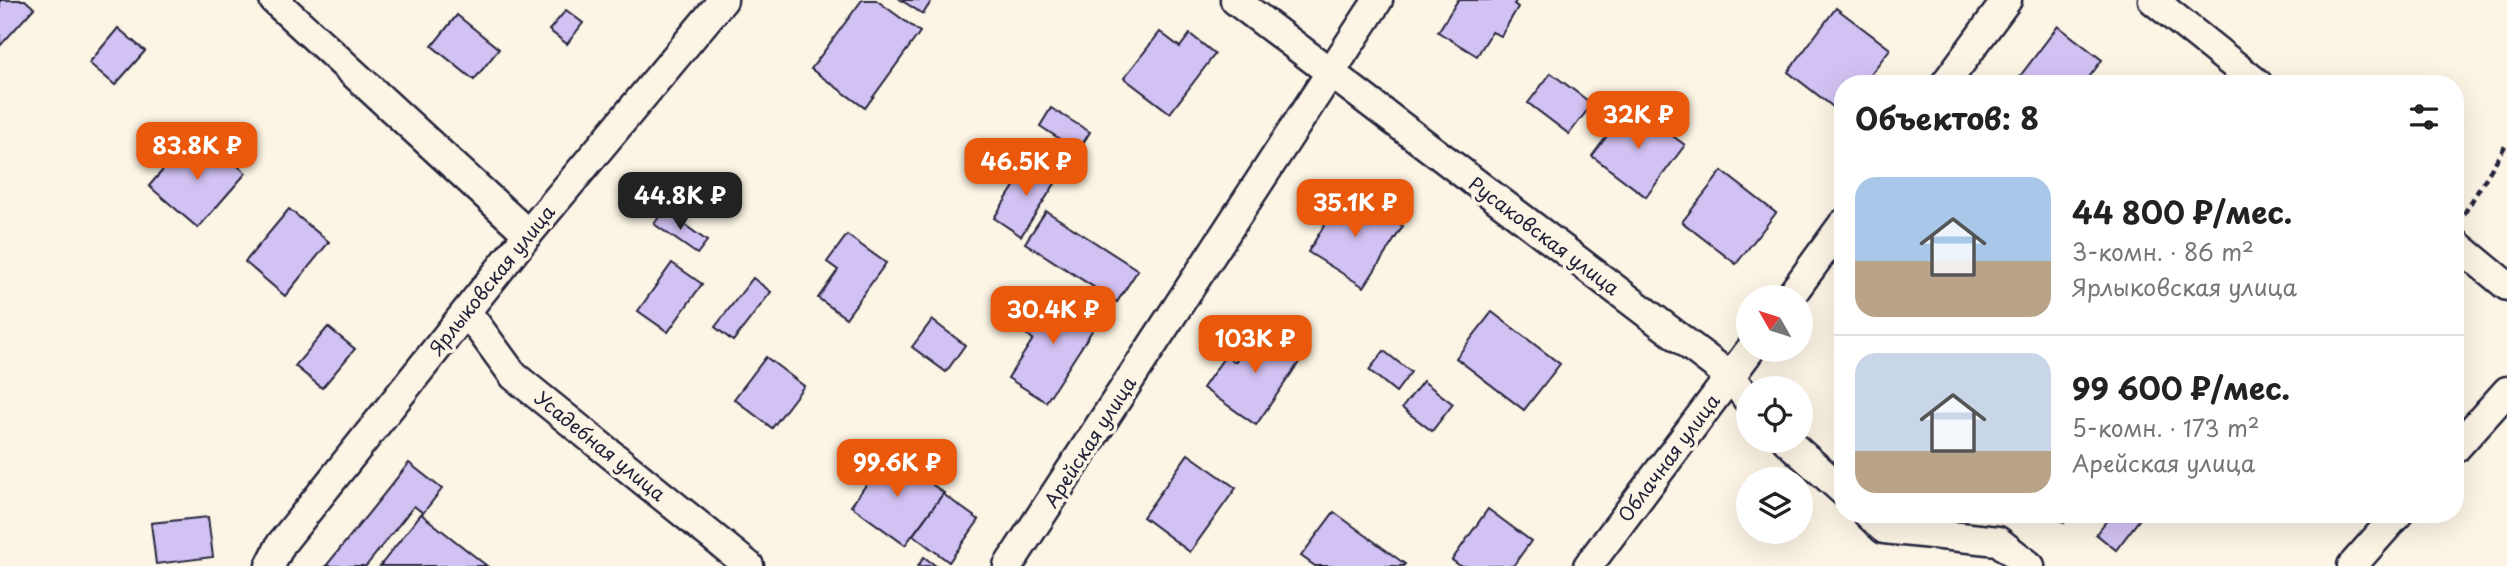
<!DOCTYPE html>
<html lang="ru">
<meta charset="utf-8">
<style>
:root{--surface:#fff;--page:#f6f6f6;--text:#222;--muted:#767676;--line:#e0e0e0;--accent:#ea580c}
body{margin:0;font-family:"Playpen Sans",sans-serif;background:var(--page);color:var(--text);height:100vh;display:flex;flex-direction:column;font-size:26px;white-space:nowrap}
*{box-sizing:border-box;margin:0}
p{font-size:23px;color:var(--muted)}
.icon{flex:none;width:38px;height:38px;fill:none;stroke:currentColor;stroke-width:2;stroke-linecap:round;stroke-linejoin:round}
.map{position:relative;flex:1;overflow:hidden}
.sheet{position:absolute;left:1834px;top:75px;width:630px;height:448px;display:flex;flex-direction:column;background:var(--surface);border-radius:28px;box-shadow:0 7px 28px #0002}
.sheet>*{flex:none}
.needle{width:46px;rotate:309deg}
.fabs{position:absolute;left:1736px;top:285px;display:grid;gap:14px}
.fabs a{display:grid;place-items:center;width:77px;height:77px;border-radius:50%;background:var(--surface);box-shadow:0 7px 28px #0002;font-size:35px}
.price{position:absolute;translate:-50% -60px;padding:0 16px;border-radius:14px;background:var(--accent);color:#fff;font-size:23px;line-height:46px;filter:drop-shadow(0 2px 4px #0008)}
.price::after{content:'';position:absolute;left:50%;top:42px;width:21px;height:16px;margin-left:-10px;background:inherit;clip-path:polygon(0 0,100% 0,50% 100%)}
.price.active{background:#222;color:#fff}
ul{padding:0;list-style:none}
li{display:flex;align-items:center;gap:21px;height:175px;padding:0 21px}
li+li{border-top:2px solid var(--line)}
li span{display:grid;place-items:center;flex:none;width:196px;height:140px;border-radius:21px;color:#555}
li>.icon{margin-inline-start:auto}
span .icon{width:84px;height:84px;fill:#fffc;stroke-width:1}
li b{font-size:30px}
h2{display:flex;justify-content:space-between;align-items:center;height:84px;padding:0 21px;font-size:30px}
.map>svg:first-child{display:block}
.building{fill:#d2c2f3;stroke:#22223b;stroke-width:2}
.lines{fill:none;stroke-linecap:round;stroke-linejoin:round}
.minor-casing{stroke:#22223b;stroke-width:33}
.path{stroke:#22223b;stroke-width:4.5;stroke-dasharray:7 5;stroke-linecap:butt}
.minor{stroke:#fcf5e5;stroke-width:28}
.labels{text-anchor:middle;stroke-width:7;stroke-linejoin:round;paint-order:stroke}
.street-label{font-size:19px;fill:#22223b;stroke:#fcf5e5}
</style>
<div class="map">
<svg width="2507" height="566" viewBox="0 0 2507 566">
<rect width="100%" height="100%" fill="#fcf5e5"/>
<filter id="ink" filterUnits="userSpaceOnUse"><feTurbulence type="fractalNoise" baseFrequency=".0143" numOctaves="2"/><feDisplacementMap in="SourceGraphic" scale="14" xChannelSelector="R" yChannelSelector="G"/><feConvolveMatrix kernelMatrix="1 2 1 2 8 2 1 2 1" color-interpolation-filters="sRGB"/></filter>
<g filter="url(#ink)">
<!-- building -->
<g class="building">
<path d="M 0,0 L 25,0 L 34,8 L 0,46 Z"/>
<path d="M 862,0 L 876,0 L 920,32 L 865,108 L 811,69 Z"/>
<path d="M 901,0 L 932,0 L 923,14 Z"/>
<path d="M 1458,0 L 1517,0 L 1514,4 L 1518,7 L 1501,36 L 1492,32 L 1477,56 L 1438,32 Z"/>
<path d="M 1836,8 L 1890,49 L 1863,84 L 1843,84 L 1841,113 L 1788,72 Z"/>
<path d="M 566,10 L 583,23 L 567,44 L 549,30 Z"/>
<path d="M 457,15 L 499,49 L 474,80 L 432,46 Z"/>
<path d="M 2058,26 L 2102,60 L 2084,84 L 2014,84 Z"/>
<path d="M 118,28 L 145,51 L 115,85 L 89,63 Z"/>
<path d="M 1160,32 L 1180,47 L 1190,34 L 1215,54 L 1170,113 L 1124,78 Z"/>
<path d="M 1551,73 L 1592,104 L 1569,134 L 1528,103 Z"/>
<path d="M 1630,105 L 1685,145 L 1646,197 L 1592,156 Z"/>
<path d="M 1051,108 L 1090,132 L 1078,151 L 1040,126 Z"/>
<path d="M 189,140 L 206,155 L 214,145 L 246,173 L 198,228 L 149,186 Z"/>
<path d="M 1030,161 L 1058,179 L 1021,236 L 994,218 Z"/>
<path d="M 1722,171 L 1776,213 L 1736,264 L 1682,222 Z"/>
<path d="M 1346,190 L 1403,226 L 1364,287 L 1308,252 Z"/>
<path d="M 289,209 L 329,242 L 285,296 L 245,262 Z"/>
<path d="M 664,210 L 707,241 L 697,254 L 654,224 Z"/>
<path d="M 1046,211 L 1138,270 L 1117,302 L 1025,243 Z"/>
<path d="M 847,235 L 886,263 L 846,318 L 818,298 L 838,270 L 827,262 Z"/>
<path d="M 672,263 L 702,284 L 668,332 L 638,311 Z"/>
<path d="M 753,278 L 771,292 L 733,341 L 715,327 Z"/>
<path d="M 1053,291 L 1099,320 L 1046,402 L 1008,378 L 1033,339 L 1026,334 Z"/>
<path d="M 1492,312 L 1560,364 L 1524,410 L 1456,358 Z"/>
<path d="M 932,320 L 965,345 L 946,372 L 912,347 Z"/>
<path d="M 1260,325 L 1304,355 L 1256,425 L 1203,388 L 1225,356 L 1235,362 Z"/>
<path d="M 328,327 L 355,349 L 322,388 L 295,366 Z"/>
<path d="M 1384,351 L 1411,372 L 1396,392 L 1369,370 Z"/>
<path d="M 766,357 L 804,386 L 772,428 L 734,399 Z"/>
<path d="M 1423,381 L 1453,404 L 1432,431 L 1402,408 Z"/>
<path d="M 889,453 L 944,493 L 905,545 L 851,506 Z"/>
<path d="M 1188,454 L 1236,488 L 1190,552 L 1143,517 Z"/>
<path d="M 409,463 L 442,489 L 423,513 L 414,506 L 366,566 L 326,566 Z"/>
<path d="M 943,494 L 979,520 L 949,562 L 913,535 Z"/>
<path d="M 1488,509 L 1531,541 L 1513,566 L 1460,566 L 1452,560 Z"/>
<path d="M 1334,512 L 1405,564 L 1403,566 L 1315,566 L 1301,556 Z"/>
<path d="M 421,514 L 487,566 L 380,566 Z"/>
<path d="M 2053,514 L 2071,514 L 2064,523 Z"/>
<path d="M 2112,514 L 2142,516 L 2116,550 L 2096,534 Z"/>
<path d="M 208,517 L 213,557 L 156,564 L 151,523 Z"/>
<path d="M 924,557 L 936,566 L 918,566 Z"/>
</g>
<g class="lines">
<defs>
<g id="minor">
<path d="M 274,0 L 528,234"/>
<path d="M 1235,0 L 1731,377 L 1748,400"/>
<path d="M 2153,0 L 2258,84"/>
<path d="M 1945,84 L 2007,0"/>
<path d="M 2455,243 L 2507,286"/>
<path d="M 1789,298 L 1843,224"/>
<path d="M 467,312 L 514,376 L 749,566"/>
<path d="M 1787,441 L 1843,491"/>
<path d="M 2455,449 L 2507,391"/>
<path d="M 1868,514 L 1884,529 L 1998,541 L 2030,566"/>
<path d="M 270,566 L 281,544 L 528,234 L 723,0"/>
<path d="M 1008,566 L 1378,0"/>
<path d="M 1588,566 L 1750,350"/>
<path d="M 2352,566 L 2398,514"/>
</g>
</defs>
<!-- minor casing -->
<use href="#minor" class="minor-casing"/>
<!-- path -->
<path class="path" d="M 2464,214 L 2507,143"/>
<!-- minor -->
<use href="#minor" class="minor"/>
</g>
</g>
<g class="labels">
<!-- street labels -->
<g class="street-label">
<text transform="translate(1544 236) rotate(37)" y="7">Русаковская улица</text>
<text transform="translate(492 280) rotate(-51)" y="7">Ярлыковская улица</text>
<text transform="translate(1090 442) rotate(-57)" y="7">Арейская улица</text>
<text transform="translate(600 446) rotate(39)" y="7">Усадебная улица</text>
<text transform="translate(1669 458) rotate(-53)" y="7">Облачная улица</text>
</g>
</g>
</svg>
<div class="fabs">
<a><svg class="needle" viewBox="-14 -14 28 28"><path d="M0-13l5 13h-10z" fill="#e53935"/><path d="M0 13l5-13h-10z" fill="#767676"/></svg></a>
<a><svg class="icon" aria-label="locate" viewBox="0 0 24 24"><circle cx="12" cy="12" r="6"/><path d="M12 2v4M12 18v4M2 12h4M18 12h4"/></svg></a>
<a><svg class="icon" aria-label="layers" viewBox="0 0 24 24"><path d="M12 4l9 5-9 5-9-5zM3 14l9 5 9-5"/></svg></a>
</div>
<b class="price" style="left:1638px;top:151px">32K ₽</b>
<b class="price" style="left:197px;top:182px">83.8K ₽</b>
<b class="price" style="left:1026px;top:198px">46.5K ₽</b>
<b class="price active" style="left:680px;top:232px">44.8K ₽</b>
<b class="price" style="left:1355px;top:239px">35.1K ₽</b>
<b class="price" style="left:1053px;top:346px">30.4K ₽</b>
<b class="price" style="left:1255px;top:375px">103K ₽</b>
<b class="price" style="left:897px;top:499px">99.6K ₽</b>
<section class="sheet">
<h2>Объектов: 8<svg class="icon" aria-label="filters" viewBox="0 0 24 24"><path d="M4 7h16M4 17h16"/><circle cx="9" cy="7" r="2"/><circle cx="15" cy="17" r="2"/></svg></h2>
<ul>
<li><span style="background:linear-gradient(#a9c7e8 60%,#b9a48a 0)"><svg class="icon" aria-label="home" viewBox="0 0 24 24"><path d="M3 11l9-7 9 7M6 9v11h12V9"/></svg></span><div><b>44 800 ₽/мес.</b><p>3-комн. · 86 m²</p><p>Ярлыковская улица</p></div></li>
<li><span style="background:linear-gradient(#c9d6e8 70%,#b9a48a 0)"><svg class="icon" aria-label="home" viewBox="0 0 24 24"><path d="M3 11l9-7 9 7M6 9v11h12V9"/></svg></span><div><b>99 600 ₽/мес.</b><p>5-комн. · 173 m²</p><p>Арейская улица</p></div></li>
</ul>
</section>
</div>
